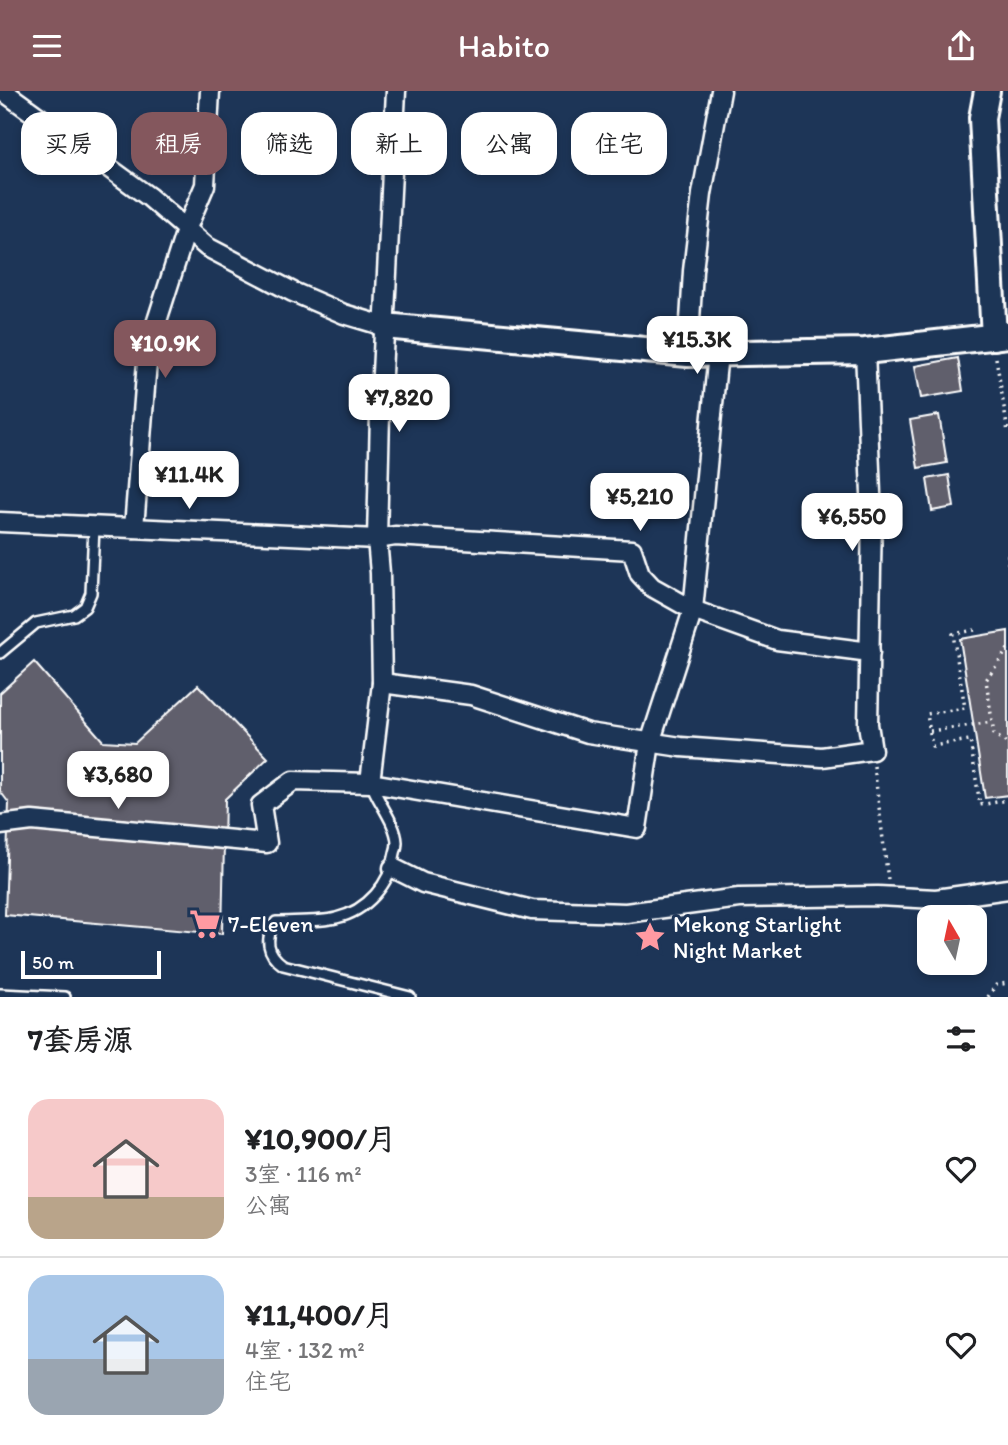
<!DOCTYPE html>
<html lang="zh">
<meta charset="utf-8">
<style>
:root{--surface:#fff;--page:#f6f6f6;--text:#202124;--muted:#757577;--line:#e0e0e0;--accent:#84575d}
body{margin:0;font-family:Itim,"LXGW WenKai TC",sans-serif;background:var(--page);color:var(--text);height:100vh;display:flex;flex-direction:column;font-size:26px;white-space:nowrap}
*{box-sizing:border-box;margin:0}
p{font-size:23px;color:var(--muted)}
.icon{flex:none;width:38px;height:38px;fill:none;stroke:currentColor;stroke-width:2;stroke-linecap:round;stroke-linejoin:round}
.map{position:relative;height:906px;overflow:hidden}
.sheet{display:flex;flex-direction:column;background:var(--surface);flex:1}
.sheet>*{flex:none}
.top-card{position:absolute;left:21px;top:21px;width:966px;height:63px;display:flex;gap:14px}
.needle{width:46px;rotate:351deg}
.fabs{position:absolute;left:917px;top:814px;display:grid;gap:14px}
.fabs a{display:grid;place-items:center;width:70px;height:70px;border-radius:14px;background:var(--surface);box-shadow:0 4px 10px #0003;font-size:35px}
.scale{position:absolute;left:21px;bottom:18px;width:140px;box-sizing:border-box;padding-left:7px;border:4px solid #fff;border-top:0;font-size:19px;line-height:24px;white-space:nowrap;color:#fff;-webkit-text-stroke:5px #1d3557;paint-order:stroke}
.price{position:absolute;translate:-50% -60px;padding:0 16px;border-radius:14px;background:#fff;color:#222;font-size:23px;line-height:46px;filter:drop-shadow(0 2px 4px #0008)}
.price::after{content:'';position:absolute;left:50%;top:42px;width:21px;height:16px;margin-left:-10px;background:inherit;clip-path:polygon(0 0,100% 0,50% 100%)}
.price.on{background:var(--accent);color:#fff}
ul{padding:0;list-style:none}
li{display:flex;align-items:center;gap:21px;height:175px;padding:0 28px}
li+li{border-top:2px solid var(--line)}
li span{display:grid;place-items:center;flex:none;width:196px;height:140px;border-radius:21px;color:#555}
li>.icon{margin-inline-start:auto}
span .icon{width:84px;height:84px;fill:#fffc;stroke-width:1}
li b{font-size:30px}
h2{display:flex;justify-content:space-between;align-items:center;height:84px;padding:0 28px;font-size:30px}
.tag{padding:0 24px;border-radius:21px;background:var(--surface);box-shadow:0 4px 10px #0003;font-size:24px;line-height:63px}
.tag.on{background:var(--accent);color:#fff}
header{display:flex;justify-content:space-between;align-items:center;height:91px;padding:0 28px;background:var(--accent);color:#fff;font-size:32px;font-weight:600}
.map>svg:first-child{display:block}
.building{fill:#615e6c;stroke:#fff;stroke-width:2}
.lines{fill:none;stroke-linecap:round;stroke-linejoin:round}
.lane-casing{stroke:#fff;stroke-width:14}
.street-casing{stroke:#fff;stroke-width:23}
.secondary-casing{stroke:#fff;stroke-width:30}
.path{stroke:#fff;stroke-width:3.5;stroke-dasharray:2 5;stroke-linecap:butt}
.lane{stroke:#1d3557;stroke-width:9}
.street{stroke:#1d3557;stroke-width:18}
.secondary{stroke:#1d3557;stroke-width:24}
.labels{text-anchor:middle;stroke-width:6;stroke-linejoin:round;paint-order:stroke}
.poi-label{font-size:23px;fill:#fff;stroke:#1d3557;text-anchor:start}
</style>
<header><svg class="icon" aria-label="menu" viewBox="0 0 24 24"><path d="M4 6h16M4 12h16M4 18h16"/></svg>Habito<svg class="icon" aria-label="share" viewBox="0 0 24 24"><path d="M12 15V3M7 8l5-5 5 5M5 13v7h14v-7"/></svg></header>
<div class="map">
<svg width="1008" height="906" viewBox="0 0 1008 906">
<rect width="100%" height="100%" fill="#1d3557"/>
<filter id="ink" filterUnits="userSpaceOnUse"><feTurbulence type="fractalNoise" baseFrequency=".0143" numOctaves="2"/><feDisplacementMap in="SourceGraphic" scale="14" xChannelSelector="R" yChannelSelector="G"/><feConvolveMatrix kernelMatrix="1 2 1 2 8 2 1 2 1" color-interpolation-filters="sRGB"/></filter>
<g filter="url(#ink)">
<!-- building -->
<g class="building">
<path d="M 958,267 L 963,300 L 921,307 L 915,275 Z"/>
<path d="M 939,324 L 947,372 L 918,377 L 910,329 Z"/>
<path d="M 949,384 L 954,416 L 932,420 L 927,388 Z"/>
<path d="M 1008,540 L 1008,704 L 985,707 L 960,548 Z"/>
<path d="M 34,571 L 103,650 L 135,652 L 198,594 L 268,667 L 225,708 L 222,843 L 5,824 L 9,712 L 0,700 L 0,602 Z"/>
</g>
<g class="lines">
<defs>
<g id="lane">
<path d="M 0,562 L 36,532 L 74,524 L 85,516 L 91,502 L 94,436"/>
<path d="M 371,692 C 377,710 396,732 397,751 C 397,755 396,759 395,762 C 390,793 367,820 336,827 C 321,831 293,830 276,831 C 264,847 267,863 283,874 L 410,906"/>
<path d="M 0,903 L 65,906"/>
</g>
<g id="street">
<path d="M 3,0 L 149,106 L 207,156 L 293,201 L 344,223 L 384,235"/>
<path d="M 688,263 L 693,180 L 702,103 L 721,0"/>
<path d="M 0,431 L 377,448 L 395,445 L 632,459 L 640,483 L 652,496 L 693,519 L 777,549 L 870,561"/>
<path d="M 134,437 L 148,258 L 186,139 L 205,94 L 210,0"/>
<path d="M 382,592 L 471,604 L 588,642 L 681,656 L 822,666 L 872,659 L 868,633 L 872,426 L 865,260"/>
<path d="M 371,683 L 382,592 L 380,482 L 377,448 L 380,323 L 396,0"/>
<path d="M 0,734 L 32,730 L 267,752 L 261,714 L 293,690 L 371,692 L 637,737 L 650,652 L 693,519 L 718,262"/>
<path d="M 393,777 L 423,792 L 532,819 L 626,822 L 739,807 L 878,805 L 936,808 L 1008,798"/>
</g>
<g id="secondary">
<path d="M 987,0 L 982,27 L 994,246"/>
<path d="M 384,235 L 688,263 L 865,260 L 1008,244"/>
</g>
</defs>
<!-- lane casing -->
<use href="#lane" class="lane-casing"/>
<!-- street casing -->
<use href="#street" class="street-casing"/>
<!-- secondary casing -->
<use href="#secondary" class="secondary-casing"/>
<!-- path -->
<g class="path">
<path d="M 996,267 L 1008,341"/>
<path d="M 1008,464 L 1008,476"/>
<path d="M 975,539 L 953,543 L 965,617 L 927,623 L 932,655 L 970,649 L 980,714 L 1008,709"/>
<path d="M 1008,558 L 986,589 L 994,643 L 1008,653"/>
<path d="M 930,640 L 992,631"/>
<path d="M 874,675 L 888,789"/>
<path d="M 988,906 L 996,894 L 1008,892"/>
</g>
<!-- lane -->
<use href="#lane" class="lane"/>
<!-- street -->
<use href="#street" class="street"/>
<!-- secondary -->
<use href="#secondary" class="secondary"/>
</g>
</g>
<!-- icons -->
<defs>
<symbol id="supermarket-bare" viewBox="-9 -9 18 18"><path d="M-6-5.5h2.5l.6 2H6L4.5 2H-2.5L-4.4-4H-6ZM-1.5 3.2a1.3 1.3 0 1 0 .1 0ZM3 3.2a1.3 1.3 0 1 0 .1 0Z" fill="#ff9aa2" stroke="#1d3557" stroke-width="2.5" paint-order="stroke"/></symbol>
<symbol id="sight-bare" viewBox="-9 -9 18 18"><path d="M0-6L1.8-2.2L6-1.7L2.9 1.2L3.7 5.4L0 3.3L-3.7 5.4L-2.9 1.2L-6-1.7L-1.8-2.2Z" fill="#ff9aa2" stroke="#1d3557" stroke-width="2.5" paint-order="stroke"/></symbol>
</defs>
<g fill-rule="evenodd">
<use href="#supermarket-bare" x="183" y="811" width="44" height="44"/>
<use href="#sight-bare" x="628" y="824" width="44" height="44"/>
</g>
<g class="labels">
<!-- poi labels -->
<g class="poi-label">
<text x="228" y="841">7-Eleven</text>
<text x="673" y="841">Mekong Starlight<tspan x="673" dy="26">Night Market</tspan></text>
</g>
</g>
</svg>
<div class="fabs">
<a><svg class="needle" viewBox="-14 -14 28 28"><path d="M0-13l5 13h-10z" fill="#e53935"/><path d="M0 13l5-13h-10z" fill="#757577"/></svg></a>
</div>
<div class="scale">50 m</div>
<b class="price" style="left:697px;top:285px">¥15.3K</b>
<b class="price on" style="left:165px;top:289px">¥10.9K</b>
<b class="price" style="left:399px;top:343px">¥7,820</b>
<b class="price" style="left:189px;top:420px">¥11.4K</b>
<b class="price" style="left:640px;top:442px">¥5,210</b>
<b class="price" style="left:852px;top:462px">¥6,550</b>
<b class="price" style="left:118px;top:720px">¥3,680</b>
<div class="top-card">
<a class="tag">买房</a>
<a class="tag on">租房</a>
<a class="tag">筛选</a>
<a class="tag">新上</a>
<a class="tag">公寓</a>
<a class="tag">住宅</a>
</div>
</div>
<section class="sheet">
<h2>7套房源<svg class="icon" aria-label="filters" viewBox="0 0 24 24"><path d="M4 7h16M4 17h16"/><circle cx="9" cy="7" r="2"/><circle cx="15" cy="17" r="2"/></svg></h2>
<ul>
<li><span style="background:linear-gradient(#f6c9c9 70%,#b9a48a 0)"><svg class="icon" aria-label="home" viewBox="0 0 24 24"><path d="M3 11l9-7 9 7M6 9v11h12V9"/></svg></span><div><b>¥10,900/月</b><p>3室 · 116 m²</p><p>公寓</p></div><svg class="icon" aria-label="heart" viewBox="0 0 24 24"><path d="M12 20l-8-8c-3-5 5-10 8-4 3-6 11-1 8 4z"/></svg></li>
<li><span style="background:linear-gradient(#a9c7e8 60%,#9aa5b1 0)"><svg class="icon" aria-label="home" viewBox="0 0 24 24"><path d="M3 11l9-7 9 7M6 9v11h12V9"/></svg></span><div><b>¥11,400/月</b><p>4室 · 132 m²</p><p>住宅</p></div><svg class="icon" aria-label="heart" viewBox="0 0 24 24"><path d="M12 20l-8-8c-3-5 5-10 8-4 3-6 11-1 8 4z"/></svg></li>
</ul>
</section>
